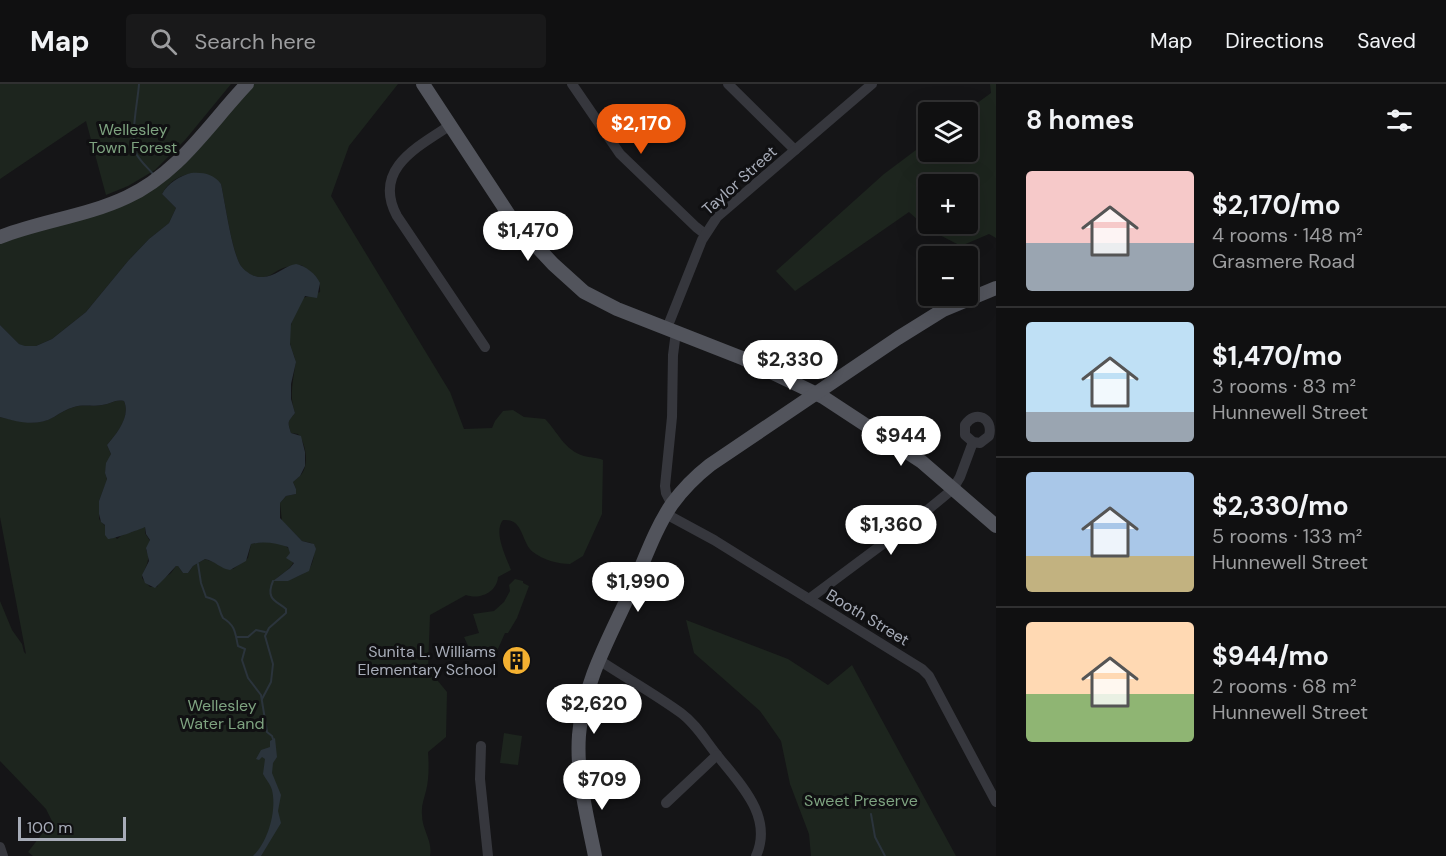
<!DOCTYPE html>
<meta charset="utf-8">
<style>
:root{--surface:#101011;--page:#19191a;--text:#f1f3f6;--muted:#9c9d9f;--line:#303031;--accent:#ea580c}
body{margin:0;font-family:"DM Sans",sans-serif;background:var(--page);color:var(--text);height:100vh;display:flex;flex-direction:column;font-size:22px;white-space:nowrap}
*{box-sizing:border-box;margin:0}
p{font-size:20px;color:var(--muted)}
.icon{flex:none;width:33px;height:33px;fill:none;stroke:currentColor;stroke-width:2;stroke-linecap:round;stroke-linejoin:round}
.map{position:relative;flex:1;overflow:hidden}
.side{display:flex;flex-direction:column;background:var(--surface);width:450px}
.side>*{flex:none}
.fabs{position:absolute;left:918px;top:18px;display:grid;gap:12px}
.fabs a{display:grid;place-items:center;width:60px;height:60px;border-radius:6px;background:var(--surface);box-shadow:0 6px 24px #0002,0 0 0 2px var(--line);font-size:30px}
.scale{position:absolute;left:18px;bottom:15px;width:108px;box-sizing:border-box;padding-left:6px;border:3px solid #a7acb8;border-top:0;font-size:16px;line-height:21px;white-space:nowrap;color:#a7acb8;-webkit-text-stroke:4px #101012;paint-order:stroke}
.price{position:absolute;translate:-50% -51px;padding:0 14px;border-radius:21px;background:#fff;color:#222;font-size:20px;line-height:39px;filter:drop-shadow(0 2px 3px #0008)}
.price::after{content:'';position:absolute;left:50%;top:36px;width:18px;height:14px;margin-left:-9px;background:inherit;clip-path:polygon(0 0,100% 0,50% 100%)}
.price.on{background:var(--accent);color:#fff}
ul{padding:0;list-style:none}
li{display:flex;align-items:center;gap:18px;height:150px;padding:0 30px}
li+li{border-top:2px solid var(--line)}
li span{display:grid;place-items:center;flex:none;width:168px;height:120px;border-radius:6px;color:#555}
li>.icon{margin-inline-start:auto}
span .icon{width:72px;height:72px;fill:#fffc;stroke-width:1}
li b{font-size:26px}
h2{display:flex;justify-content:space-between;align-items:center;height:72px;padding:0 30px;font-size:26px}
header{display:flex;align-items:center;gap:36px;box-sizing:border-box;height:84px;padding:0 30px;background:var(--surface);border-bottom:2px solid var(--line)}
header strong{font-size:28px}
nav{display:flex;gap:33px;margin-inline-start:auto;font-size:21px}
.search{width:420px;height:54px;background:var(--page);display:flex;align-items:center;gap:15px;box-sizing:border-box;padding:0 21px;border-radius:6px;color:var(--muted);font-size:22px}
main{display:flex;flex:1;min-height:0}
.map>svg:first-child{display:block}
.green{fill:#1d251e;fill-rule:evenodd}
.water{fill:#2b343c}
.lines{fill:none;stroke-linecap:round;stroke-linejoin:round}
.stream{stroke:#2b343c;stroke-width:2}
.minor{stroke:#36373d;stroke-width:10}
.major{stroke:#52545c;stroke-width:14}
.labels{text-anchor:middle;stroke-width:6;stroke-linejoin:round;paint-order:stroke}
.park-label{font-size:16px;fill:#7ea380;stroke:#101012}
.street-label{font-size:16px;fill:#a7acb8;stroke:#101012}
.poi-label{font-size:16px;fill:#a7acb8;stroke:#101012;text-anchor:end}
</style>
<header>
<strong>Map</strong>
<div class="search"><svg class="icon" aria-label="search" viewBox="0 0 24 24"><circle cx="10" cy="10" r="6"/><path d="M15 15l6 6"/></svg>Search here</div>
<nav><a>Map</a><a>Directions</a><a>Saved</a></nav>
</header>
<main>
<div class="map">
<svg width="996" height="772" viewBox="0 0 996 772">
<rect width="100%" height="100%" fill="#151517"/>
<!-- green -->
<g class="green">
<path d="M 0,0 L 231,0 L 185,56 L 155,86 L 128,102 L 106,111 L 86,37 L 0,95 Z"/>
<path d="M 246,0 L 398,0 L 349,62 L 331,112 L 450,308 L 464,345 L 492,344 L 495,337 L 503,327 L 513,326 L 524,333 L 545,335 C 558,348 564,366 584,372 C 590,374 597,373 603,376 L 602,430 L 583,472 L 570,480 C 558,480 543,476 533,468 C 521,459 524,434 503,436 C 493,448 506,473 511,486 L 498,493 C 497,508 480,516 466,511 L 430,531 L 428,585 L 447,608 L 446,653 L 428,668 C 429,681 429,695 426,707 C 424,715 421,722 422,731 C 422,746 433,757 430,772 L 33,772 L 28,768 L 52,737 L 46,725 L 0,677 L 0,517 L 12,546 L 22,560 L 24,568 L 26,570 L 0,433 L 0,333 C 17,337 37,343 54,333 C 60,329 67,325 74,323 C 83,320 93,323 102,321 C 111,320 115,315 124,317 C 131,334 116,350 107,361 L 111,370 L 105,388 L 107,396 L 99,417 L 99,435 L 117,455 L 126,448 L 145,443 L 145,449 L 150,457 L 146,466 C 152,476 144,484 142,494 L 150,503 L 157,503 L 160,497 L 171,489 L 176,482 L 178,482 L 183,489 L 188,489 L 193,482 L 205,475 L 233,485 L 248,474 L 251,460 C 262,457 283,456 290,466 L 290,470 L 287,474 L 294,477 C 289,488 281,489 274,497 C 282,497 286,496 293,494 C 312,487 313,482 315,462 L 311,459 L 302,457 L 282,437 L 280,419 L 286,412 L 296,410 L 296,405 L 293,398 C 295,395 298,394 300,392 C 310,382 306,359 298,350 L 291,349 C 287,337 288,337 295,329 C 289,312 293,299 295,282 C 297,274 291,267 290,259 C 287,243 296,228 303,214 L 320,208 C 321,194 313,189 301,181 C 295,182 288,182 283,184 C 275,187 270,194 261,193 C 253,193 246,189 241,182 C 232,169 225,118 221,100 C 204,83 174,87 162,110 L 176,124 L 169,139 L 149,155 L 128,177 L 86,228 L 52,255 L 36,262 L 24,262 L 19,260 L 0,241 L 0,160 L 142,106 Z"/>
<path d="M 990,0 L 996,0 L 996,154 L 989,150 L 961,162 L 928,145 L 909,128 L 795,207 L 776,187 L 884,90 L 928,57 L 928,68 L 968,68 L 968,28 L 965,28 L 991,9 ZM 928,100 L 968,100 L 968,140 L 928,140 Z"/>
<path d="M 515,495 L 523,497 L 523,499 L 529,502 L 517,534 L 508,549 L 505,549 L 497,567 L 489,576 L 480,576 L 470,566 L 464,553 L 479,549 L 473,530 L 494,527 L 504,518 L 510,507 L 509,501 Z"/>
<path d="M 686,536 L 788,575 L 828,601 L 852,581 L 956,772 L 811,772 L 809,750 L 790,700 L 781,657 L 760,627 L 694,569 Z"/>
<path d="M 504,649 L 522,652 L 518,681 L 500,679 Z"/>
</g>
<!-- water -->
<g class="water">
<path d="M 191,89 C 203,88 214,90 221,100 C 225,118 232,169 241,182 C 246,188 253,193 261,193 C 274,194 284,182 296,180 C 306,182 316,190 320,199 L 317,214 L 305,212 L 291,240 L 290,260 L 296,278 L 291,300 L 291,315 L 295,329 C 288,338 287,337 291,349 L 301,352 L 305,368 L 305,382 L 300,392 L 293,398 L 296,405 L 296,410 L 286,412 L 280,419 L 280,434 L 302,457 L 314,460 L 316,465 L 309,487 L 288,497 L 273,497 L 290,484 L 294,479 L 286,474 L 290,469 L 288,463 C 276,459 264,457 251,460 L 246,477 L 230,486 C 221,485 215,477 205,475 L 193,482 L 188,489 L 183,489 L 178,482 L 176,482 C 169,490 162,497 155,504 L 145,499 L 142,491 L 149,477 L 146,464 L 150,456 L 146,450 L 145,443 C 138,446 114,455 108,455 L 105,451 L 105,441 L 101,438 L 99,430 L 99,417 L 107,395 L 105,389 L 106,379 L 111,370 L 107,361 C 116,350 131,333 124,317 C 115,315 111,320 102,321 C 93,323 83,320 74,323 C 67,325 60,329 54,333 C 37,343 17,338 0,333 L 0,241 L 19,260 L 25,262 L 36,262 L 52,255 L 86,228 L 128,177 L 149,155 L 169,139 L 176,124 L 162,110 C 168,99 180,92 191,89 Z"/>
<path d="M 275,654 L 277,673 L 273,679 L 272,689 L 281,711 L 278,727 L 281,739 L 261,772 L 253,772 C 268,758 277,726 272,706 C 270,699 266,696 263,690 L 265,675 L 262,673 L 259,676 L 256,675 L 261,666 L 270,663 L 270,657 Z"/>
</g>
<g class="lines">
<!-- stream -->
<g class="stream">
<path d="M 139,0 C 138,17 129,56 137,71 C 141,78 148,84 153,90"/>
<path d="M 198,480 L 201,499 L 206,513 C 222,517 216,521 223,534 C 236,542 235,549 238,562 L 245,565 L 242,576 L 248,594 L 261,611 L 267,648 L 272,652 L 273,655"/>
<path d="M 237,553 L 248,553 L 256,546 L 265,548"/>
<path d="M 262,615 L 271,598 L 273,580 L 265,552 L 269,544 L 286,529 L 286,525 C 277,517 265,516 273,497"/>
<path d="M 871,730 L 875,753 L 885,772"/>
</g>
<!-- minor -->
<g class="minor">
<path d="M 572,0 L 620,70 L 696,143 L 705,150"/>
<path d="M 728,0 L 795,66"/>
<path d="M 449,42 C 417,63 372,86 397,132 L 485,263"/>
<path d="M 667,244 L 702,156 L 717,133 L 872,0"/>
<path d="M 672,421 L 666,409 L 665,402 L 672,333 L 673,271 L 676,248"/>
<path d="M 666,430 L 714,456 L 922,585 L 929,592 L 996,718"/>
<path d="M 809,515 L 919,433 L 953,405 L 960,393 L 973,358 L 980,359 L 989,352 C 994,334 975,325 965,341 L 965,351 L 973,358"/>
<path d="M 599,576 C 626,594 655,610 681,629 C 696,640 705,656 717,671 C 739,699 774,732 756,772"/>
<path d="M 481,662 L 480,695 L 488,772"/>
<path d="M 666,719 L 717,671"/>
<path d="M 0,763 L 3,772"/>
</g>
<!-- major -->
<g class="major">
<path d="M 423,0 L 513,137 L 553,180 L 584,208 L 617,225 L 742,274 L 823,313 L 922,378 L 996,442"/>
<path d="M 0,153 C 41,137 87,132 127,113 C 179,89 209,40 247,0"/>
<path d="M 595,772 C 587,732 576,691 579,651 C 583,598 612,549 633,502 C 645,475 655,445 672,420 C 683,405 696,392 710,381 L 898,254 L 943,226 L 996,204"/>
</g>
</g>
<!-- icons -->
<defs>
<symbol id="building-disc" viewBox="-11 -11 22 22"><circle r="9.5" fill="#f4b131" stroke="#101012"/><path d="M-4-6H4V6H1V3H-1V6H-4ZM-2.5-4.3h1.7v1.8h-1.7ZM.8-4.3h1.7v1.8H.8ZM-2.5-1h1.7V.8h-1.7ZM.8-1h1.7V.8H.8Z" fill="#111"/></symbol>
</defs>
<g fill-rule="evenodd">
<use href="#building-disc" x="500" y="560" width="33" height="33"/>
</g>
<g class="labels">
<!-- park labels -->
<g class="park-label">
<text x="133" y="51">Wellesley<tspan x="133" dy="18">Town Forest</tspan></text>
<text x="222" y="627">Wellesley<tspan x="222" dy="18">Water Land</tspan></text>
<text x="861" y="722">Sweet Preserve</text>
</g>
<!-- street labels -->
<g class="street-label">
<text transform="translate(739 96) rotate(-42)" y="6">Taylor Street</text>
<text transform="translate(868 533) rotate(31)" y="6">Booth Street</text>
</g>
<!-- poi labels -->
<g class="poi-label">
<text x="496" y="573">Sunita L. Williams<tspan x="496" dy="18">Elementary School</tspan></text>
</g>
</g>
</svg>
<div class="fabs">
<a><svg class="icon" aria-label="layers" viewBox="0 0 24 24"><path d="M12 4l9 5-9 5-9-5zM3 14l9 5 9-5"/></svg></a>
<a>+</a>
<a>−</a>
</div>
<div class="scale">100 m</div>
<b class="price on" style="left:641px;top:71px">$2,170</b>
<b class="price" style="left:528px;top:178px">$1,470</b>
<b class="price" style="left:790px;top:307px">$2,330</b>
<b class="price" style="left:901px;top:383px">$944</b>
<b class="price" style="left:891px;top:472px">$1,360</b>
<b class="price" style="left:638px;top:529px">$1,990</b>
<b class="price" style="left:594px;top:651px">$2,620</b>
<b class="price" style="left:602px;top:727px">$709</b>
</div>
<section class="side">
<h2>8 homes<svg class="icon" aria-label="filters" viewBox="0 0 24 24"><path d="M4 7h16M4 17h16"/><circle cx="9" cy="7" r="2"/><circle cx="15" cy="17" r="2"/></svg></h2>
<ul>
<li><span style="background:linear-gradient(#f6c9c9 60%,#9aa5b1 0)"><svg class="icon" aria-label="home" viewBox="0 0 24 24"><path d="M3 11l9-7 9 7M6 9v11h12V9"/></svg></span><div><b>$2,170/mo</b><p>4 rooms · 148 m²</p><p>Grasmere Road</p></div></li>
<li><span style="background:linear-gradient(#bfe0f5 75%,#9aa5b1 0)"><svg class="icon" aria-label="home" viewBox="0 0 24 24"><path d="M3 11l9-7 9 7M6 9v11h12V9"/></svg></span><div><b>$1,470/mo</b><p>3 rooms · 83 m²</p><p>Hunnewell Street</p></div></li>
<li><span style="background:linear-gradient(#a9c7e8 70%,#c2b280 0)"><svg class="icon" aria-label="home" viewBox="0 0 24 24"><path d="M3 11l9-7 9 7M6 9v11h12V9"/></svg></span><div><b>$2,330/mo</b><p>5 rooms · 133 m²</p><p>Hunnewell Street</p></div></li>
<li><span style="background:linear-gradient(#ffd9b3 60%,#8fb573 0)"><svg class="icon" aria-label="home" viewBox="0 0 24 24"><path d="M3 11l9-7 9 7M6 9v11h12V9"/></svg></span><div><b>$944/mo</b><p>2 rooms · 68 m²</p><p>Hunnewell Street</p></div></li>
</ul>
</section>
</main>
